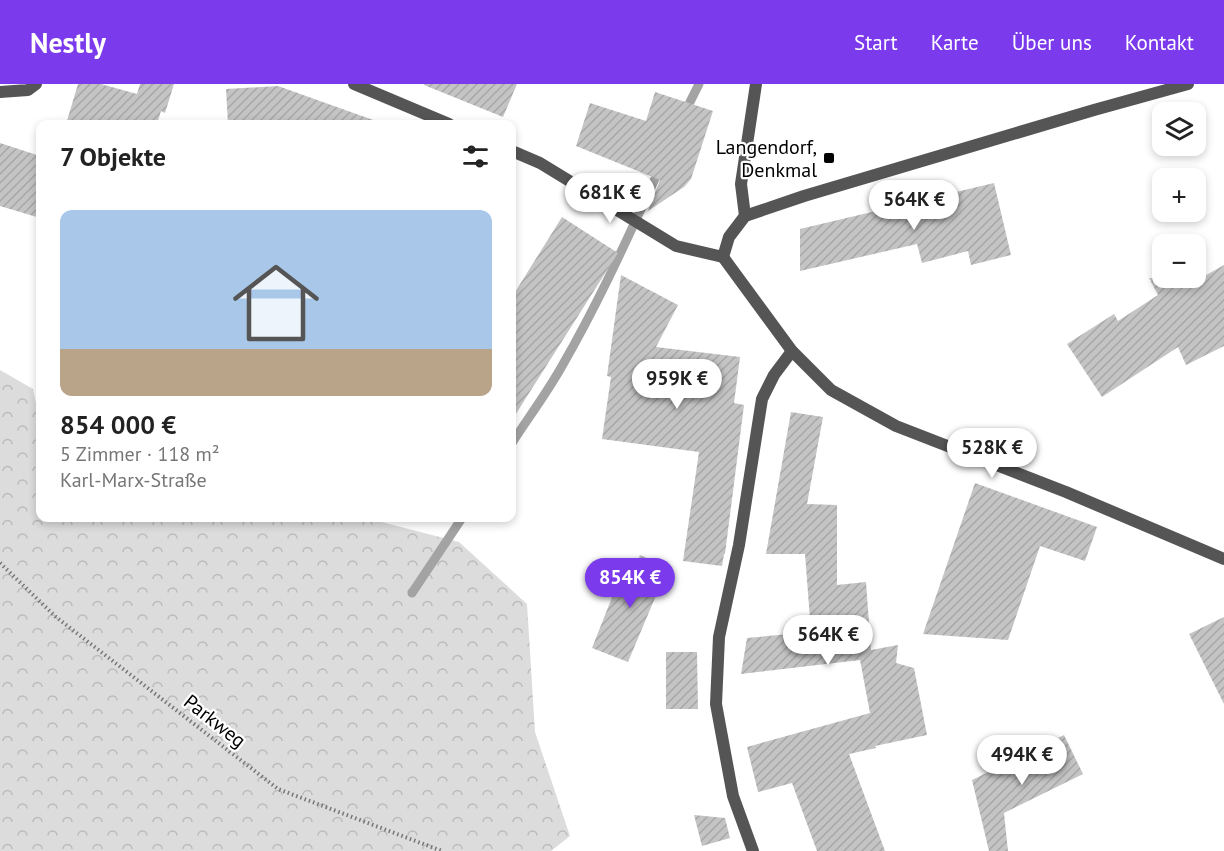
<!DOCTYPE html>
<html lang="de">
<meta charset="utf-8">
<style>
:root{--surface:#fff;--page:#f2f2f2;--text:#222;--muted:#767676;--line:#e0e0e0;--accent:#7c3aed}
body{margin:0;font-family:"PT Sans",sans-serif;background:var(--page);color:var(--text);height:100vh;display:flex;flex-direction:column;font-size:22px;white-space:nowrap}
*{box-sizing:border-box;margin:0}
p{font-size:20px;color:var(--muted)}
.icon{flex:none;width:33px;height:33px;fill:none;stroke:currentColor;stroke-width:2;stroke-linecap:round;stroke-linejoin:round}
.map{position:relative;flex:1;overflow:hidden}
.panel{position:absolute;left:36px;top:36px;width:480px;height:402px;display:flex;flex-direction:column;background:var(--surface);border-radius:12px;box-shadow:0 3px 9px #0003}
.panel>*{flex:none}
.buttons{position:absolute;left:1152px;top:18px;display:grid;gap:12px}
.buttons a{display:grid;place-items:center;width:54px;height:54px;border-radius:12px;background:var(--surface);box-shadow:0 3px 9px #0003;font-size:30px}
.price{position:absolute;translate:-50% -51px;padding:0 14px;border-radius:21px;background:#fff;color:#222;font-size:20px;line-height:39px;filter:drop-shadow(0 2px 3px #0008)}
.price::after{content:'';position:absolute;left:50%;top:36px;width:18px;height:14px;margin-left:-9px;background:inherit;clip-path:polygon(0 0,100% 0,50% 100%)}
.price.selected{background:var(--accent);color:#fff}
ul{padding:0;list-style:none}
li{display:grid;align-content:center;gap:12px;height:318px;padding:0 24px}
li+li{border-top:2px solid var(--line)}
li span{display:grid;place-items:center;height:186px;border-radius:12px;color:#555}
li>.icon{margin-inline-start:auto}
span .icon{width:108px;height:108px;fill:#fffc;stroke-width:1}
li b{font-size:26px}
h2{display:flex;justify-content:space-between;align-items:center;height:72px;padding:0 24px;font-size:26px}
header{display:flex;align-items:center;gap:36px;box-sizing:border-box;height:84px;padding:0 30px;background:var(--accent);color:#fff}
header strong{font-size:28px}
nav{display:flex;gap:33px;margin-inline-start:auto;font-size:21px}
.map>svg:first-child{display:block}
.forest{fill:url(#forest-crowns)}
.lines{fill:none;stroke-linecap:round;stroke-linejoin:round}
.stream{stroke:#a3a3a3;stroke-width:9}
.building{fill:url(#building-hatch)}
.path{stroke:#777;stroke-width:4;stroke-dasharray:1.5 3;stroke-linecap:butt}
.minor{stroke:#555;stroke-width:12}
.tertiary{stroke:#555;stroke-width:12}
.poi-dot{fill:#000;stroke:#fff;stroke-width:2}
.labels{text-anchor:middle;stroke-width:4.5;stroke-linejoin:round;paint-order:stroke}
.poi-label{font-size:20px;fill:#000;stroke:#fff;text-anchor:end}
.street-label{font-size:20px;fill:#000;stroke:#fff}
</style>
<header>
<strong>Nestly</strong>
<nav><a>Start</a><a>Karte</a><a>Über uns</a><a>Kontakt</a></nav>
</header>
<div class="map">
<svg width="1224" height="767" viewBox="0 0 1224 767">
<defs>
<pattern id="forest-crowns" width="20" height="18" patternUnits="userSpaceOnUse" patternTransform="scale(1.5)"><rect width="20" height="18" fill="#dcdcdc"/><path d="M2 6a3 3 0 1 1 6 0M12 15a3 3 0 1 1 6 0" fill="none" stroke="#bbb"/></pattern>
<pattern id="building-hatch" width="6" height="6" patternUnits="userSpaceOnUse" patternTransform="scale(1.5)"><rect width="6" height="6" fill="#c4c4c4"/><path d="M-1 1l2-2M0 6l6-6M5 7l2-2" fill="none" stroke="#a7a7a7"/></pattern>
</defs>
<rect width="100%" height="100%" fill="#fff"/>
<!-- forest -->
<path class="forest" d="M 0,286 L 33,305 L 40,338 L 40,434 L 366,434 L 459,458 L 527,520 L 535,648 L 570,752 L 551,767 L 0,767 Z"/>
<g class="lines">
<!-- stream -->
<g class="stream">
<path d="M 684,30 L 699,0"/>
<path d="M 512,359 C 528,334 547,309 562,282 C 599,218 629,151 660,84"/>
<path d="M 412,509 L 462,434"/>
</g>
</g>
<!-- building -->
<g class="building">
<path d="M 78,0 L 101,0 L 137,10 L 140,0 L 174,0 L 165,29 L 161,27 L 157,40 L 66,40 Z"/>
<path d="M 424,0 L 517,0 L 503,33 L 424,1 Z"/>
<path d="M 278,2 L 376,37 L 375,40 L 228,40 L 226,5 Z"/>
<path d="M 655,8 L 713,27 L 691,95 L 684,103 L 648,127 L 660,96 L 576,62 L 590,19 L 646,37 Z"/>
<path d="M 0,59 L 40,72 L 40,134 L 0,122 Z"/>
<path d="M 994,99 L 1011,171 L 971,181 L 968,167 L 922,179 L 917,160 L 800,187 L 800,145 Z"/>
<path d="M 562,133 L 618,169 L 512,336 L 512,213 Z"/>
<path d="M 1224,181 L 1224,262 L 1186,281 L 1178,263 L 1102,313 L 1067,260 L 1114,230 L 1118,237 L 1158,211 L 1149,194 L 1201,194 Z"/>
<path d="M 621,191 L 678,221 L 656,263 L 740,273 L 734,319 L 744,321 L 725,470 L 724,470 L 722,482 L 683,477 L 699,368 L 602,355 L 611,293 L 607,292 Z"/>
<path d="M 791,328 L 823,333 L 807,420 L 837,421 L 837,501 L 866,498 L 871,566 L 898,561 L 896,579 L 914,584 L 927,651 L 875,662 L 876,664 L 849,670 L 885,767 L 817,767 L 792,699 L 758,708 L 747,663 L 870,629 L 860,576 L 741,590 L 747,554 L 811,548 L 805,470 L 766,470 Z"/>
<path d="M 975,399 L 1097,443 L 1085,477 L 1040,462 L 1008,556 L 923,550 Z"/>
<path d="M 640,471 L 668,483 L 628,578 L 592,564 L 624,483 L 634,486 Z"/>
<path d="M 1224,533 L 1224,620 L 1189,550 Z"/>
<path d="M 666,568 L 697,568 L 698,625 L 666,625 Z"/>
<path d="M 1064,651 L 1083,690 L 1004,729 L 1008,767 L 989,767 L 972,696 Z"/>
<path d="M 694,731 L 725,734 L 730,754 L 702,762 Z"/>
</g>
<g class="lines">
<!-- path -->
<path class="path" d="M 0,479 L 56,533 L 278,705 L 442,767"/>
<!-- minor -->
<g class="minor">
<path d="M 0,8 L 28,6 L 36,0"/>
<path d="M 745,132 L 741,100 L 756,0"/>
<path d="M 753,767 L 733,712 L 716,620 L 719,553 L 739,461 L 762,315 L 774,291 L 792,267"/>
</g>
<!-- tertiary -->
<g class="tertiary">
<path d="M 354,0 L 449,40"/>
<path d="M 512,67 L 540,79 L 676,162 L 723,173"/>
<path d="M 723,173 L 792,267 L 831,306 L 896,342 L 1066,408 L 1224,475"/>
<path d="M 723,173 L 729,153 L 745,132 L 804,112 L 1094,26 L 1188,0"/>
</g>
</g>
<!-- markers -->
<rect class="poi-dot" x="823" y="68" width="12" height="12" rx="3"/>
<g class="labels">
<!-- poi labels -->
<g class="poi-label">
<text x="817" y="70">Langendorf,<tspan x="817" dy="23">Denkmal</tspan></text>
</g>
<!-- street labels -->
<g class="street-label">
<text transform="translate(215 637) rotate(38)" y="7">Parkweg</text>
</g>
</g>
</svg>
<div class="buttons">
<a><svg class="icon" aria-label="layers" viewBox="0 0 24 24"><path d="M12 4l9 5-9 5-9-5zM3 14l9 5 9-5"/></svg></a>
<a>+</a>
<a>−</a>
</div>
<b class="price" style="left:610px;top:140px">681K €</b>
<b class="price" style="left:914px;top:147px">564K €</b>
<b class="price" style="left:677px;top:326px">959K €</b>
<b class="price" style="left:992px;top:395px">528K €</b>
<b class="price selected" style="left:630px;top:525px">854K €</b>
<b class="price" style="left:828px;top:582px">564K €</b>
<b class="price" style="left:1022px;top:702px">494K €</b>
<section class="panel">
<h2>7 Objekte<svg class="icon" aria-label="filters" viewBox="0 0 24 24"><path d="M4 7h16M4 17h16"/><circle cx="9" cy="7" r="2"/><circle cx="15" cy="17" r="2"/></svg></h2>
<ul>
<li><span style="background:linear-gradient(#a9c7e8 75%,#b9a48a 0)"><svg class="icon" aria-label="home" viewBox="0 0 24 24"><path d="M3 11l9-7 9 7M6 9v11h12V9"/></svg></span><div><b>854 000 €</b><p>5 Zimmer · 118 m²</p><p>Karl-Marx-Straße</p></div></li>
</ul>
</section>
</div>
